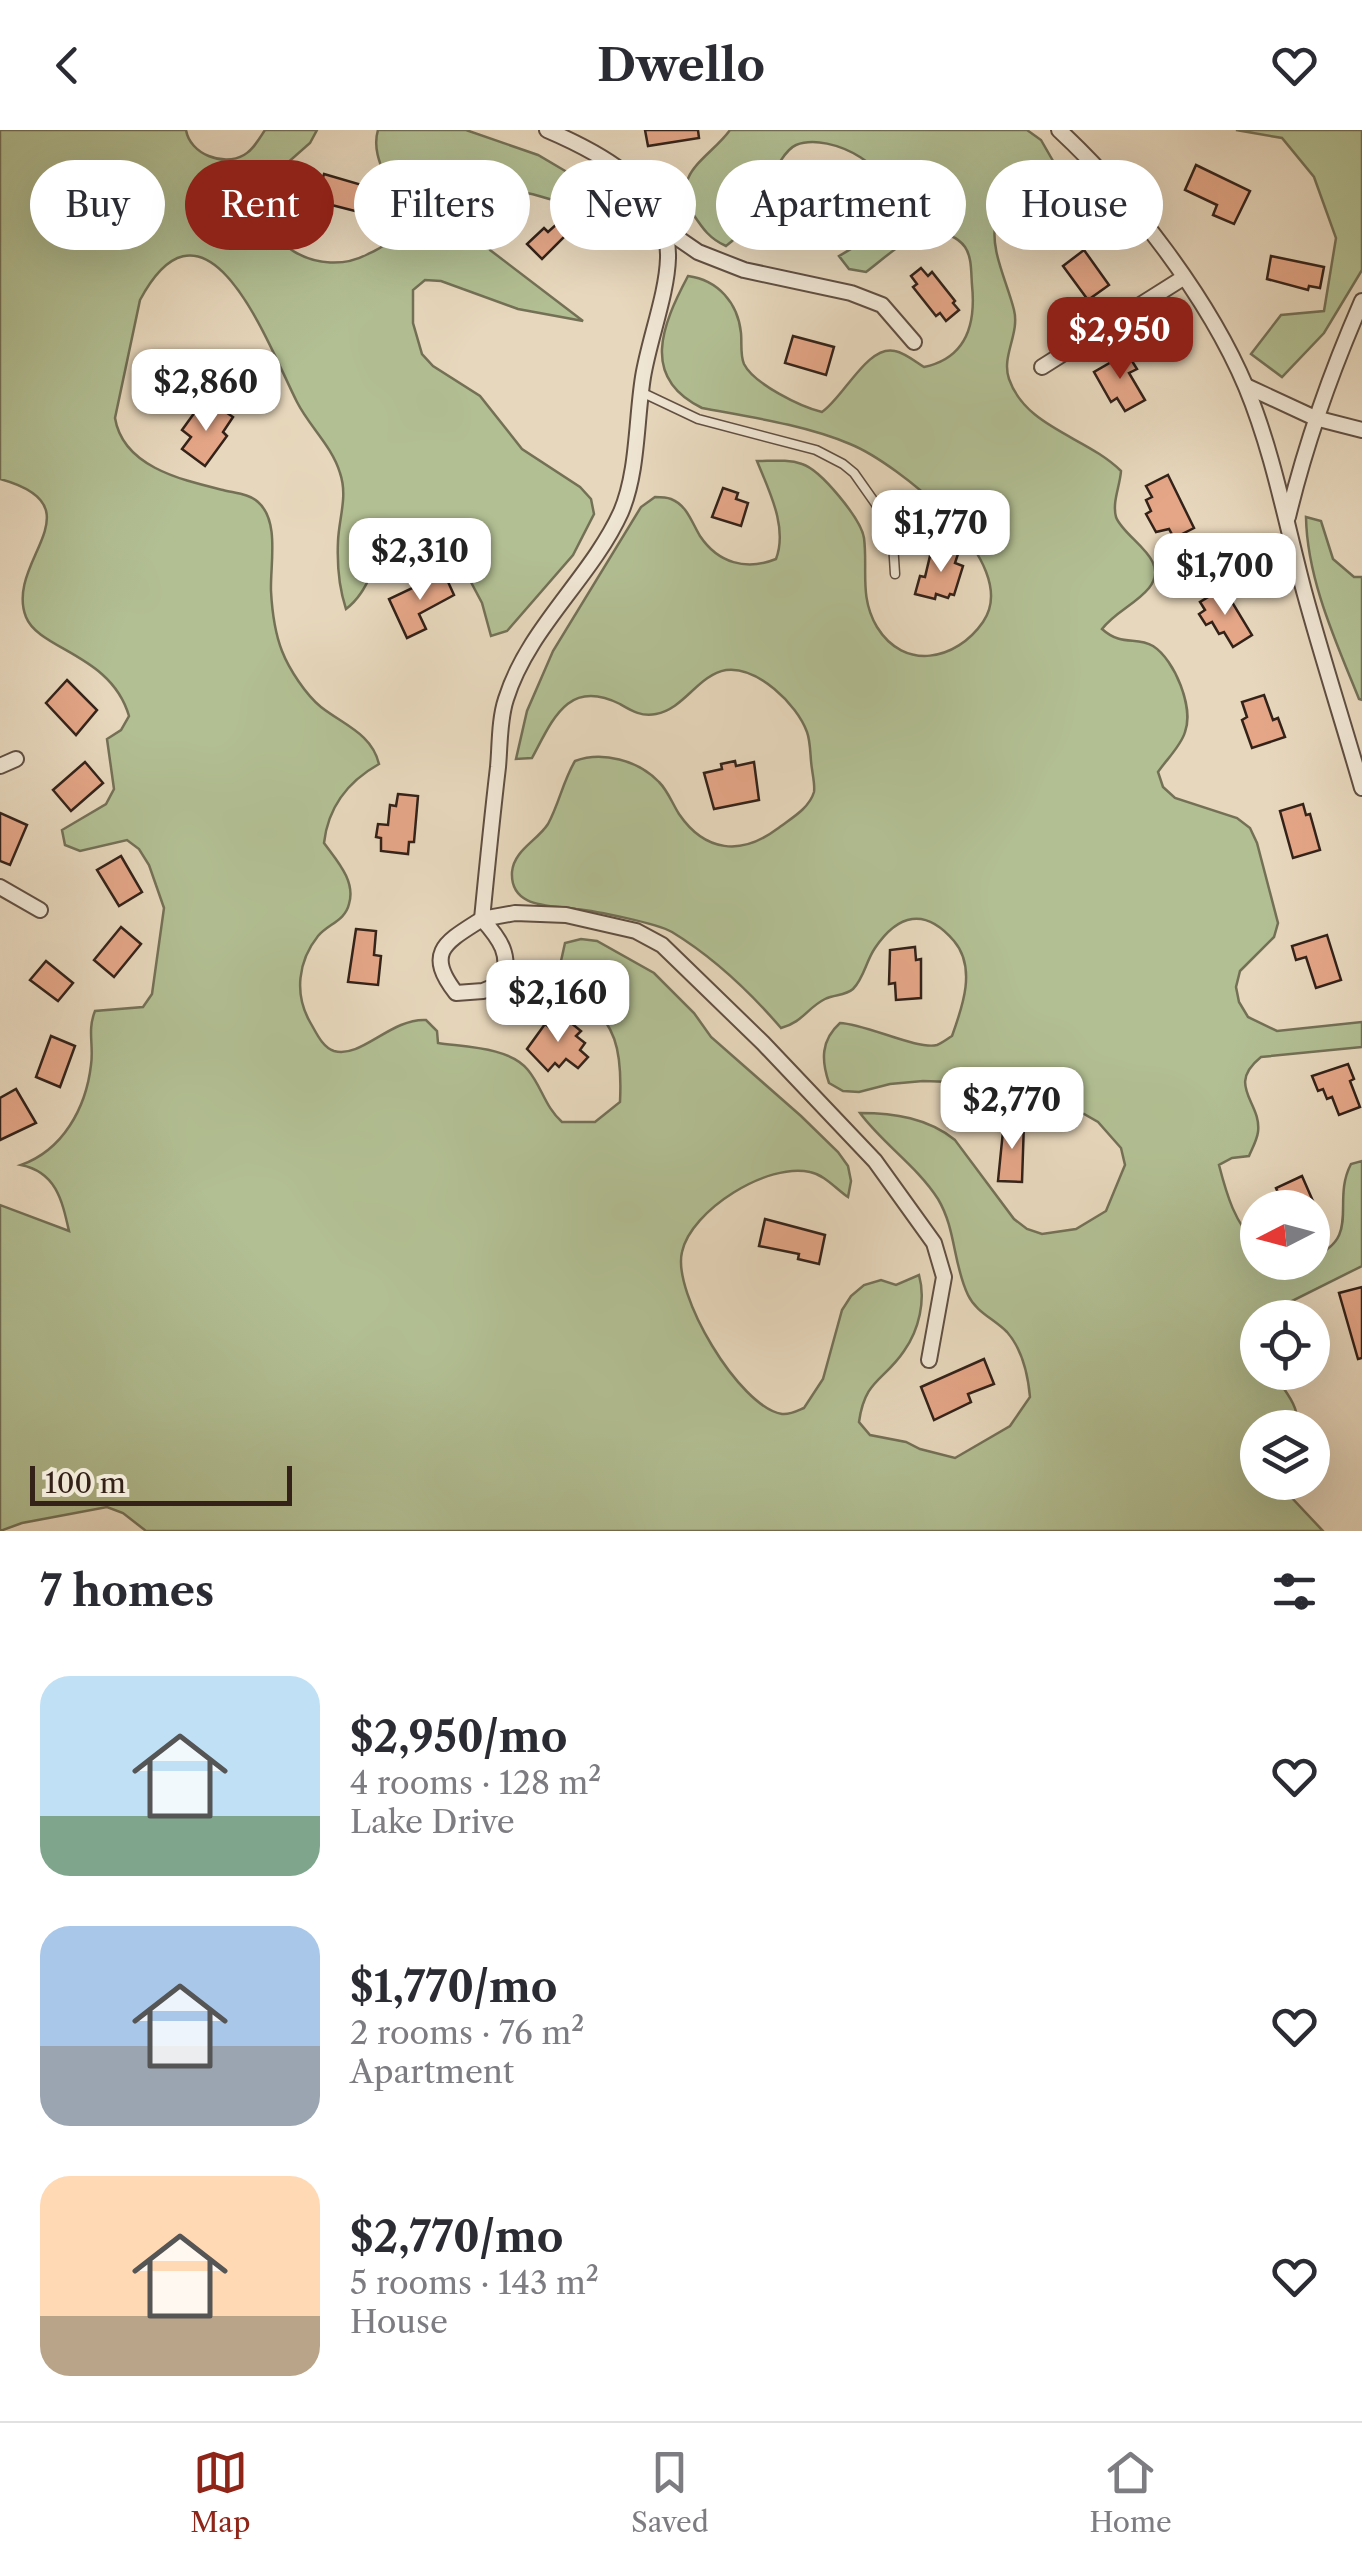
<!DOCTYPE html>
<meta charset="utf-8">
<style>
:root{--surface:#fff;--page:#f7f7f7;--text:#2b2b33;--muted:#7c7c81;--line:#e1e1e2;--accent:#8f2418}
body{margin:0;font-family:"Libre Caslon Text",serif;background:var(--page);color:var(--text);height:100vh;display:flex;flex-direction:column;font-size:38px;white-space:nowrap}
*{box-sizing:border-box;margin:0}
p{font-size:32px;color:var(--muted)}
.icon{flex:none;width:55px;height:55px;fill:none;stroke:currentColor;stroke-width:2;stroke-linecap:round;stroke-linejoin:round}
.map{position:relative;height:1401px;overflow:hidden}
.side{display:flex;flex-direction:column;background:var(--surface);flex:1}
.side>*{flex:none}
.top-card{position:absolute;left:30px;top:30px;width:1302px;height:90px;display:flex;gap:20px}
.needle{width:65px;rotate:264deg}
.tools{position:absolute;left:1240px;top:1060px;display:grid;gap:20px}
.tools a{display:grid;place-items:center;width:90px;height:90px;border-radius:50%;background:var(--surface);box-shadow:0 10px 40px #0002;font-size:50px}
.scale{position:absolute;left:30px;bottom:25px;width:262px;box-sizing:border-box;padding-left:10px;border:5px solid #342219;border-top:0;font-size:28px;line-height:35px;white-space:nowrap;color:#342219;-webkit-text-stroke:8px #efe5d3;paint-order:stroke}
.price{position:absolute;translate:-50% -85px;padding:0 22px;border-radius:20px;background:#fff;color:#222;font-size:32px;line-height:65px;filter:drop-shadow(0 2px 5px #0008)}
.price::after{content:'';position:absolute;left:50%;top:60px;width:30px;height:22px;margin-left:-15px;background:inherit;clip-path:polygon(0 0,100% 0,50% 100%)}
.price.selected{background:var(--accent);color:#fff}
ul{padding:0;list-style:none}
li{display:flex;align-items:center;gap:30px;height:250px;padding:0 40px}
li span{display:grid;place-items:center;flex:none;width:280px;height:200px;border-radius:30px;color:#555}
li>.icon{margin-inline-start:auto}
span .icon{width:120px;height:120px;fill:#fffc;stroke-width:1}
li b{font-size:42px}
h2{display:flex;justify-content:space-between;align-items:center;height:120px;padding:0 40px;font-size:42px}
.pill{padding:0 35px;border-radius:45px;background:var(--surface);box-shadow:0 10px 40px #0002;font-size:35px;line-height:90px}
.pill.selected{background:var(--accent);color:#fff}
header{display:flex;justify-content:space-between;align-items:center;height:130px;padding:0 40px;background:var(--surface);font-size:45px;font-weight:700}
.tabs{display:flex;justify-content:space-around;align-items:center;height:140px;border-top:2px solid var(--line);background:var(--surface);font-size:28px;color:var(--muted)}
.tabs a{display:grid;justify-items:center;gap:5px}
.tabs .selected{color:var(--accent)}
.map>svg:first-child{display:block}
.green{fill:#b2bf93;stroke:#737056;stroke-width:2.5}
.building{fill:#e4a687;stroke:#342219;stroke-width:2.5}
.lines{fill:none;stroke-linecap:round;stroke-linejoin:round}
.lane-casing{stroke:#614f42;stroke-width:11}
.street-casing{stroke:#614f42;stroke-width:18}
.lane{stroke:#efe5d3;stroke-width:8}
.street{stroke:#efe5d3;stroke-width:14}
</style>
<header><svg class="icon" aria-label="back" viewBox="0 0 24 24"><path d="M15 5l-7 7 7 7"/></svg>Dwello<svg class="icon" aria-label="heart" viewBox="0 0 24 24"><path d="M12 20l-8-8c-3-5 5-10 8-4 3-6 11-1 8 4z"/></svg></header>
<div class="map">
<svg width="1362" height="1401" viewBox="0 0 1362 1401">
<rect width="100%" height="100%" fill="#e7d7bc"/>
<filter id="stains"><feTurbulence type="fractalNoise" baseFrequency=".002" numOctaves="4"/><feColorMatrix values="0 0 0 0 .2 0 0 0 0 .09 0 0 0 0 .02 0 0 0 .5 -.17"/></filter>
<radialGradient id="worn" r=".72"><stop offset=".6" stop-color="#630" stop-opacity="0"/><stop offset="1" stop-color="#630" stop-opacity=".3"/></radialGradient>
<!-- green -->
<g class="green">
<path d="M 0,0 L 186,0 C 190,24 223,37 244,25 C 253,20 259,9 265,0 L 317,0 L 310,13 L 260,57 C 255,114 320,150 368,124 C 379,119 386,116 391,105 C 410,69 367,36 378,0 L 466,0 L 538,25 L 567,42 L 573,57 L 564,72 C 533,68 519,51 490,72 L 487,104 L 490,120 L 583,191 L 518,179 L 441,151 L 425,150 L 413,160 L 413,193 L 422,224 L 433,236 L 480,266 L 522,319 L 580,357 L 591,369 L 594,384 L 573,425 L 507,501 L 491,506 L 482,473 L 464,439 L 448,436 L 405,405 C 370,424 374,458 346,479 C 339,458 337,433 338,411 C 339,388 348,366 340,343 C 332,316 309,296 297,272 C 269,217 207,45 140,170 L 115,288 C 123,337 182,350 223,360 C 234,363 250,364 258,372 C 280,391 270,435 271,461 C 272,480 275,503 282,521 C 289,539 306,565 321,577 C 344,595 372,604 379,634 C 347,652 328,677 324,713 C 337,731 356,751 349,774 C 345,791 328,794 318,806 C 298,831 294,864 310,892 C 316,902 322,917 334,921 C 361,929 391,888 426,890 L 437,901 L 438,913 C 464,917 510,917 528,940 C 542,957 545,977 562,992 L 595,992 L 620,972 C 624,887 600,894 561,831 L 565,813 L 581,809 L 597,811 L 654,843 L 694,883 L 711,907 L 801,986 L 838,1022 L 848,1036 L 851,1051 L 848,1067 C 836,1059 825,1045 810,1042 C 768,1032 691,1080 682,1122 C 672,1163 739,1277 782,1284 C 790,1285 797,1281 804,1278 L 823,1249 L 842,1180 L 851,1166 L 864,1155 L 881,1150 L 896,1155 L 919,1145 C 926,1170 919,1200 904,1221 C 884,1251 865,1249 859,1292 L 870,1305 L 906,1312 L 920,1319 L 955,1328 L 1010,1296 L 1030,1267 C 1028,1245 1022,1219 1007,1202 C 994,1189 976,1182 968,1165 C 953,1134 956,1099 938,1069 C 917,1036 883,1014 860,983 C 894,983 928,988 955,1010 L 1014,1089 L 1027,1099 L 1042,1104 L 1076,1099 L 1106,1081 L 1125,1035 L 1121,1018 L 1098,992 L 1084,984 L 1065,981 L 1011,954 L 923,951 L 890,954 L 859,962 L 843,961 L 829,953 C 821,930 821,910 840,893 C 866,894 917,920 937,915 C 942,913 947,909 952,906 C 962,878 977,838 954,811 C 925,777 898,784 875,818 C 866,831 864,848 853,859 C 845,866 835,864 825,869 C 807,878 803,892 781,898 C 750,862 713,827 672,802 C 656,793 596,781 576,779 C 552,775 510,779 512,742 C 514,720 537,711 548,694 C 559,674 563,651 575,631 C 602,621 638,630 659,652 C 668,661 672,673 679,684 C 705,722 741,726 777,699 C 790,689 809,679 814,662 C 815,655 813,647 812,639 C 810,628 811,613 807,602 C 797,574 757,536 726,540 C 698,545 684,579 656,584 C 642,587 632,581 620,574 C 568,548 553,589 532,628 L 516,629 L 527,581 L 553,521 L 641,377 L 655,367 C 661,367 666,367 671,369 C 687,375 692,393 700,406 C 718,433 746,441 776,429 C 788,397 769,361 757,331 C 772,331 788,329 802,334 C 821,340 861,389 864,408 C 868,439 859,467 877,497 C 904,541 956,531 983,492 C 1024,433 897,333 850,314 C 805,295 750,287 702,278 C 640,248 662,195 688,146 C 718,150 738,173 741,203 C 742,213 740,225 744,234 C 754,254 801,277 822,282 C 844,267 868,214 895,221 C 905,223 916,232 924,237 C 967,228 976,194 972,155 C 971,143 972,127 965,117 C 958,107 943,101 931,103 C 906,106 885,128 866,142 L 849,139 L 839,126 C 856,116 885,101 891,80 C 901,40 831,1 796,15 C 773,25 760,92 726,116 C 710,109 703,99 693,84 C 668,44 711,27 730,0 L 1027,0 L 1041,10 L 1068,57 L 1043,74 L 1011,81 L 996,90 C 989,119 1007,151 1014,180 C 1020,204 1001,226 1009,249 C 1026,298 1087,307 1121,341 C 1120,356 1112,372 1116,387 C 1124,409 1172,429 1149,458 C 1136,474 1115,482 1102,499 C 1122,517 1136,506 1153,516 C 1175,530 1194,578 1185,602 C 1181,616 1166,630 1158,642 L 1163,657 L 1175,668 L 1237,688 L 1250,698 L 1257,713 L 1278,793 L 1274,807 L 1240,841 L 1236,857 L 1239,872 L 1248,887 L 1277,901 L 1362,892 L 1362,917 L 1261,927 C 1225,956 1262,972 1258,1002 C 1257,1010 1252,1019 1249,1026 L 1232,1028 L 1219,1035 C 1227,1066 1235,1093 1257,1115 L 1258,1132 L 1312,1132 L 1313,1127 C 1362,1107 1331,1072 1351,1034 L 1362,1031 L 1362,1136 L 1258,1188 L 1255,1207 L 1258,1242 L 1273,1243 C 1285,1261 1299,1275 1298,1297 L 1258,1298 L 1258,1352 L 1283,1353 L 1292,1368 L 1323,1401 L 146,1401 L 123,1383 L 107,1377 L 22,1393 L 0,1401 L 0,1075 L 69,1101 C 62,1070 56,1042 21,1035 C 63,1020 86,978 91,935 C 94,915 87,901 95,881 L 143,877 L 152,864 L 164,778 L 149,735 L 139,719 L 127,710 L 80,721 L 65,715 L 62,700 L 106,674 L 114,659 L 107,609 L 121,600 L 129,586 C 111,524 39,520 26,487 C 4,431 101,377 0,349 Z"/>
<path d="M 1236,0 L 1362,0 L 1362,140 L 1324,203 L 1282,247 L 1251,224 L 1281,185 L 1324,181 L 1336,108 L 1314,47 L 1282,8 Z"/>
<path d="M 1306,387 L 1321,391 L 1333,429 L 1354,447 L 1362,447 L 1362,570 L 1359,569 C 1336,512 1307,449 1306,387 Z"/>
</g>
<!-- building -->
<g class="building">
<path d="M 645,0 L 698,0 L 699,8 L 648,16 Z"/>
<path d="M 1196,35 L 1250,61 L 1234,94 L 1213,85 L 1217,75 L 1185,60 Z"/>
<path d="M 813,36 L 840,61 L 851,49 L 871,68 L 843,105 L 815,80 L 819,77 L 796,54 Z"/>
<path d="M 324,44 L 362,55 L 355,81 L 316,71 Z"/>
<path d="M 559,92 L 569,102 L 542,129 L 527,114 L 544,98 L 548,102 Z"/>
<path d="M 1084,120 L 1109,155 L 1088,170 L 1063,136 Z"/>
<path d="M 1271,126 L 1324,137 L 1320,158 L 1309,156 L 1308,160 L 1267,149 Z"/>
<path d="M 921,138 L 928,146 L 932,142 L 955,171 L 953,173 L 959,180 L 946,191 L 940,183 L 936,186 L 913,157 L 917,154 L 911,146 Z"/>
<path d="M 793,206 L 834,217 L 826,245 L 785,233 Z"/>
<path d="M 1127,223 L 1137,239 L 1129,243 L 1145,270 L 1125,281 L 1117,268 L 1111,272 L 1094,242 Z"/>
<path d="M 214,274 L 233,287 L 223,302 L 227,306 L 205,336 L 182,319 L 191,307 L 182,300 L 195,282 L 204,288 Z"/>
<path d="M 1168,345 L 1194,398 L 1174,408 L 1169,399 L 1156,402 L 1146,384 L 1151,381 L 1146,370 L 1152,367 L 1146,356 Z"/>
<path d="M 723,358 L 738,363 L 736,369 L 748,373 L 741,396 L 712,387 Z"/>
<path d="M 939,416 L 959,421 L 955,433 L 963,436 L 954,465 L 950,464 L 948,468 L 936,464 L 935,469 L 915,464 L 920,446 L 925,447 L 930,426 L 935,428 Z"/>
<path d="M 444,443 L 454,465 L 419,484 L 426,499 L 407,508 L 389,469 Z"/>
<path d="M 1220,460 L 1226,470 L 1229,467 L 1252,505 L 1233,517 L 1224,502 L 1219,504 L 1212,492 L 1206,495 L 1199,484 L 1205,480 L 1200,472 Z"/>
<path d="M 67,550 L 97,580 L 76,605 L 46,573 Z"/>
<path d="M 1264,565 L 1273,590 L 1278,588 L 1285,607 L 1252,618 L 1242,590 L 1247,587 L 1242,572 Z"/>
<path d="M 735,631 L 736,636 L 754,632 L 759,670 L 714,679 L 704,643 L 722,639 L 721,634 Z"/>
<path d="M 85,632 L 103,653 L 71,681 L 53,660 Z"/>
<path d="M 398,664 L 418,666 L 414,712 L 409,712 L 408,724 L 381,721 L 381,708 L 376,707 L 378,694 L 388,695 L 390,675 L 396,676 Z"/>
<path d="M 1303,674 L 1306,685 L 1310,684 L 1320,720 L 1293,728 L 1280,681 Z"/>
<path d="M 0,683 L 27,695 L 10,735 L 0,731 Z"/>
<path d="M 121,726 L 142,762 L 119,776 L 97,740 Z"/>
<path d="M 121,797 L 141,814 L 114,847 L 94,830 Z"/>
<path d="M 356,799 L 376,801 L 374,825 L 381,826 L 378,855 L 348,852 Z"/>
<path d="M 1327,805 L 1341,850 L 1316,858 L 1306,827 L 1296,830 L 1292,816 Z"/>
<path d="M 915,817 L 916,830 L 921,829 L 921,868 L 896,870 L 895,853 L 889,854 L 890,820 Z"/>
<path d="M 46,831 L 73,853 L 58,871 L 30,850 Z"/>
<path d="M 560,884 L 581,901 L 576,906 L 585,913 L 580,920 L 588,927 L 578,938 L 566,929 L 559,937 L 555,933 L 548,941 L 527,919 L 545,894 L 549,897 Z"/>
<path d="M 51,906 L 75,916 L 60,957 L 36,947 Z"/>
<path d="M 1348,934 L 1354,949 L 1350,951 L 1360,977 L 1339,985 L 1332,967 L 1327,969 L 1323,959 L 1318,961 L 1312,946 Z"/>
<path d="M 16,959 L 36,993 L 0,1010 L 0,968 Z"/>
<path d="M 1004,991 L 1024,992 L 1022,1052 L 998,1051 Z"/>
<path d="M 1302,1046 L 1316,1078 L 1285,1078 L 1276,1058 Z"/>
<path d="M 765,1089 L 825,1105 L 819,1134 L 798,1129 L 799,1124 L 759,1116 Z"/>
<path d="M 1362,1157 L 1362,1228 L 1358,1229 L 1339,1163 Z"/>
<path d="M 984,1229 L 994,1254 L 968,1264 L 971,1272 L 934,1290 L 921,1257 Z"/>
</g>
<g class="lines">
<defs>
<path id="lane" d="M 641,262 L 698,289 L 816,320 L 843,334 L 854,343 L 892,397 L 895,444"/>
<g id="street">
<path d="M 547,0 C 603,24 670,59 668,128 C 667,164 649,210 643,247 C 636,291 638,342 621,382 C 591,448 528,498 506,569 C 499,590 500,616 498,637 C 492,688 487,738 482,789 L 515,783 L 566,785 L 636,801 L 662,815 L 763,913 L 875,1031 L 934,1113 L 944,1147 L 929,1230"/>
<path d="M 1059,0 C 1130,66 1208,167 1246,257 C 1273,322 1286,393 1304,461 C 1322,527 1343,592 1362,658"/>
<path d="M 666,100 L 698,122 L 744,140 L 851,163 L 882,175 L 914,212"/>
<path d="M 1042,237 L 1183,148"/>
<path d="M 1246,256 L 1315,288 L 1362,300"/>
<path d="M 1288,387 C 1306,312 1331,242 1362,171"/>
<path d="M 0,636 L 16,629"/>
<path d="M 0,757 L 40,780"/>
<path d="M 482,789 C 500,809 512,825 502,853 L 483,861 L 456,863 C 424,822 446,812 482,789 Z"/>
</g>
</defs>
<!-- lane casing -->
<use href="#lane" class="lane-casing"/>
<!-- street casing -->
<use href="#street" class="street-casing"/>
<!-- lane -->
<use href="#lane" class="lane"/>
<!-- street -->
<use href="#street" class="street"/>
</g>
<rect width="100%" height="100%" filter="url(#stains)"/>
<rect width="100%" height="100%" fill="url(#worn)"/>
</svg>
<div class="tools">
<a><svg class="needle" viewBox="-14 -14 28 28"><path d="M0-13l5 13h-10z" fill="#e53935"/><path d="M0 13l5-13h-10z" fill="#7c7c81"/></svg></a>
<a><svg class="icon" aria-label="locate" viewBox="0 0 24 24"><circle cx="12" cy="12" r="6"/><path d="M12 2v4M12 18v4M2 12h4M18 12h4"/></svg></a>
<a><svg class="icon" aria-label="layers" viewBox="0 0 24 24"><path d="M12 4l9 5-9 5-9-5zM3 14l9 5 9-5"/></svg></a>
</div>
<div class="scale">100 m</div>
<b class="price selected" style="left:1120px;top:252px">$2,950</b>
<b class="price" style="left:206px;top:304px">$2,860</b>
<b class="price" style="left:941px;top:445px">$1,770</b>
<b class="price" style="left:420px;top:473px">$2,310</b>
<b class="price" style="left:1225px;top:488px">$1,700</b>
<b class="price" style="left:558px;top:915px">$2,160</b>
<b class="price" style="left:1012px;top:1022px">$2,770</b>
<div class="top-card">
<a class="pill">Buy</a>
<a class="pill selected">Rent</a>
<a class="pill">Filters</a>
<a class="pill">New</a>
<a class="pill">Apartment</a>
<a class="pill">House</a>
</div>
</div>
<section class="side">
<h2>7 homes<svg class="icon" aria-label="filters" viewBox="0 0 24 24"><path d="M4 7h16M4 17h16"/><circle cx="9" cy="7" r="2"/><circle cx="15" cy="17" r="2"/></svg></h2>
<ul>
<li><span style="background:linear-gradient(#bfe0f5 70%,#7fa58c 0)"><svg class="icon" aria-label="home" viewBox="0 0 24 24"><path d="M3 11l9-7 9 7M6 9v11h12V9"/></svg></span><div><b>$2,950/mo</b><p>4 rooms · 128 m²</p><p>Lake Drive</p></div><svg class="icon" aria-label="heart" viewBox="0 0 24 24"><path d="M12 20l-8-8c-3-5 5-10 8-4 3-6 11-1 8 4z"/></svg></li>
<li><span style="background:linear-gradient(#a9c7e8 60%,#9aa5b1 0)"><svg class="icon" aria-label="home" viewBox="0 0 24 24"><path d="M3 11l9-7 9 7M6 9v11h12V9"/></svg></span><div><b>$1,770/mo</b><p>2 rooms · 76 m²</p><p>Apartment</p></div><svg class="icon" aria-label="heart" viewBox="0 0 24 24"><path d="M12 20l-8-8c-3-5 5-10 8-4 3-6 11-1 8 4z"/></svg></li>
<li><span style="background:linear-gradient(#ffd9b3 70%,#b9a48a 0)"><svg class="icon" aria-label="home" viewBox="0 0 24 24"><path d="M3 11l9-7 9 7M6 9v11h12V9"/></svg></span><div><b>$2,770/mo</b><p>5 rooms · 143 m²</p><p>House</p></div><svg class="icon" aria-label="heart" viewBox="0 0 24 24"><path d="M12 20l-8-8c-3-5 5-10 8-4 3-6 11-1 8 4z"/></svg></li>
</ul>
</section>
<nav class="tabs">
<a class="selected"><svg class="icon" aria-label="map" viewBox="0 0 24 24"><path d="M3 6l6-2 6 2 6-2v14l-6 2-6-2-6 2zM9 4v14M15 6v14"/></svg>Map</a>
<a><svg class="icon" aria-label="saved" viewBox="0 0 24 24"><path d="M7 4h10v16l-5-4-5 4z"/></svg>Saved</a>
<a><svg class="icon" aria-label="home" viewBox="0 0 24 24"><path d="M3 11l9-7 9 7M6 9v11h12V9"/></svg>Home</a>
</nav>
